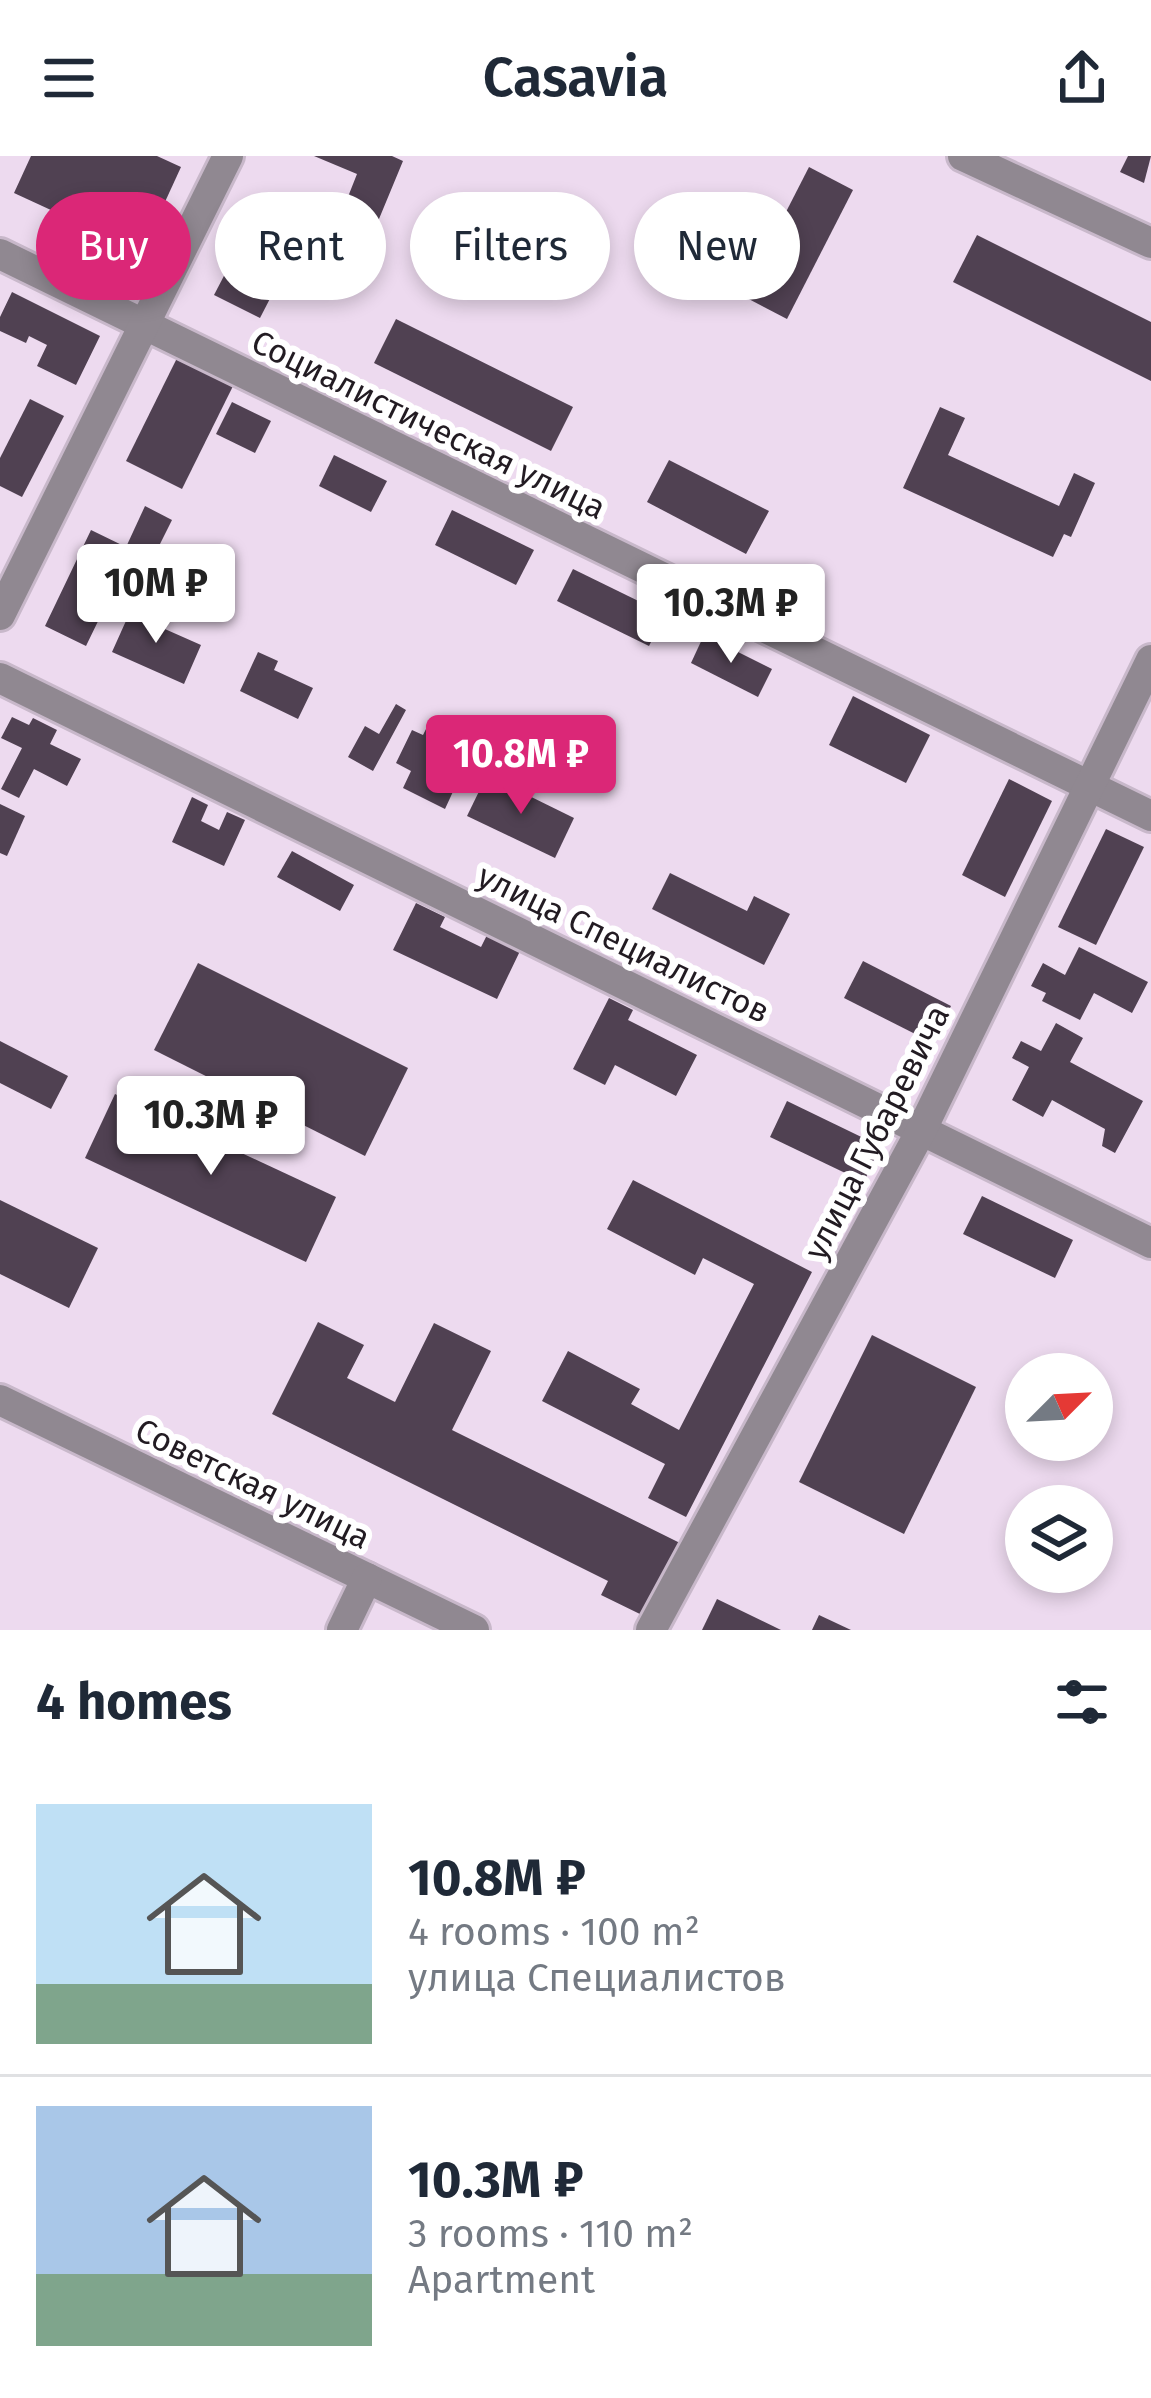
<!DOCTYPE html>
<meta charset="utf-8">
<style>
:root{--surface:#fff;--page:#f6f6f7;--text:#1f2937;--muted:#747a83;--line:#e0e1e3;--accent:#db2777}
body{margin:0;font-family:"Fira Sans",sans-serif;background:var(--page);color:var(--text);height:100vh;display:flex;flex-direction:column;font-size:45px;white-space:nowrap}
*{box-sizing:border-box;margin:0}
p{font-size:39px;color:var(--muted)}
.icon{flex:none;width:66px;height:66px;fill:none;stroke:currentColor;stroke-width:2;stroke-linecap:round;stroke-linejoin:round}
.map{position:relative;height:1474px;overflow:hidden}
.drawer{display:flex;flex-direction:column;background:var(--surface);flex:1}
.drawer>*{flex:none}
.top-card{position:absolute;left:36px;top:36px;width:1080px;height:108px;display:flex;gap:24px}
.needle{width:78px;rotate:66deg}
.fabs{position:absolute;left:1005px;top:1197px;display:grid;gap:24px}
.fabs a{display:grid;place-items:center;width:108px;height:108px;border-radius:50%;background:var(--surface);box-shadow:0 6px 18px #0003;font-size:60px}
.price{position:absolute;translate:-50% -102px;padding:0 27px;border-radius:12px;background:#fff;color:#222;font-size:39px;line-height:78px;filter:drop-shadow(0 3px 6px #0008)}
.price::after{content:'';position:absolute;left:50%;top:72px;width:36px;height:27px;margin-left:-18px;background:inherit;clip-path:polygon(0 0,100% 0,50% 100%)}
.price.current{background:var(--accent);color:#fff}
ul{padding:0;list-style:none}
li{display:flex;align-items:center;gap:36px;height:300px;padding:0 36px}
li+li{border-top:3px solid var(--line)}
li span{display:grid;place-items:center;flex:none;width:336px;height:240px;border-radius:0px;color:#555}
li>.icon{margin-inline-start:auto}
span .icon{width:144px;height:144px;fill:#fffc;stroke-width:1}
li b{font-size:51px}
h2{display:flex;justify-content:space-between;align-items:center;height:144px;padding:0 36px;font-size:51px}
.chip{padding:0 42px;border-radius:54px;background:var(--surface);box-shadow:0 6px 18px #0003;font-size:42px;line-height:108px}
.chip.current{background:var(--accent);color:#fff}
header{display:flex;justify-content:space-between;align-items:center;height:156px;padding:0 36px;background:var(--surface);font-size:54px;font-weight:600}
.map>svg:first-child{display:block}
.building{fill:#504152}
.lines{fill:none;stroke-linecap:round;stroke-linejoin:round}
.minor-casing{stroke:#c8b8ca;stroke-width:36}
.minor{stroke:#908891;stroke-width:30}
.labels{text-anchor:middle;stroke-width:12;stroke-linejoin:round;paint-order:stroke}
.street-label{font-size:33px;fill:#221b22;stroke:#fff}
</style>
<header><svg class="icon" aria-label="menu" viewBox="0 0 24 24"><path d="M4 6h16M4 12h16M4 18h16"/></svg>Casavia<svg class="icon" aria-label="share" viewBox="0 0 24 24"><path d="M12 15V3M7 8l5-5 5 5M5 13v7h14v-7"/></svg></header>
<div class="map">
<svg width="1151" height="1474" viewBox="0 0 1151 1474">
<rect width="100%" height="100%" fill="#eddaef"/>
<!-- building -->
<g class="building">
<path d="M 31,0 L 157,0 L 181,11 L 142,96 L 14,37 Z"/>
<path d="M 314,0 L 392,0 L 403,5 L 374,75 L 340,61 L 357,18 Z"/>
<path d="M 1128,0 L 1151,0 L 1144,27 L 1120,16 Z"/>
<path d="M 809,11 L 853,34 L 787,163 L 743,140 Z"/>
<path d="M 264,43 L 309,67 L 260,162 L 214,139 Z"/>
<path d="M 977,79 L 1151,166 L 1151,225 L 953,126 Z"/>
<path d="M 12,136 L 100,180 L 76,229 L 37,210 L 47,189 L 29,180 L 26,187 L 0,175 L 0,161 Z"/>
<path d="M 396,163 L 573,251 L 551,295 L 374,207 Z"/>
<path d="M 179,198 L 235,226 L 182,333 L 126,305 Z"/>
<path d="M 30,243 L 64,260 L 22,341 L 0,330 L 0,302 Z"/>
<path d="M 232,246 L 271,265 L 255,297 L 216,278 Z"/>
<path d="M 940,251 L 965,262 L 948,299 L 1059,350 L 1074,317 L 1095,327 L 1071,381 L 1064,378 L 1053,401 L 903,332 Z"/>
<path d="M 334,299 L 387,325 L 371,356 L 319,330 Z"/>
<path d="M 669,304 L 769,355 L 746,398 L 647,346 Z"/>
<path d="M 145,350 L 172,364 L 153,402 L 127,389 Z"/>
<path d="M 452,354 L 534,394 L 516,429 L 435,389 Z"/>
<path d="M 91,374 L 167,411 L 153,441 L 118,424 L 86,490 L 45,470 Z"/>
<path d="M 573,413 L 665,458 L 649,490 L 557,445 Z"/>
<path d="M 134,447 L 154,456 L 149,466 L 201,489 L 184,528 L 112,496 Z"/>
<path d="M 704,479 L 772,513 L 758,541 L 691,507 Z"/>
<path d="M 258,496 L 278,505 L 274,514 L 313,532 L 298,563 L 240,535 Z"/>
<path d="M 853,540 L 930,579 L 906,627 L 829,589 Z"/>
<path d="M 396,548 L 406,554 L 373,615 L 348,601 L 365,570 L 379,578 Z"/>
<path d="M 12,561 L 29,569 L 33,562 L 57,574 L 50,588 L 81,603 L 67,630 L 34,613 L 19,642 L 1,633 L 22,592 L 1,582 Z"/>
<path d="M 429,567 L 455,579 L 448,593 L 468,603 L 445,653 L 403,632 L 411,615 L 396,607 L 412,574 L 423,579 Z"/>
<path d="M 487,619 L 574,662 L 555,702 L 467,660 Z"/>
<path d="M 1009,623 L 1052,645 L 1005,741 L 962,719 Z"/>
<path d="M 192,641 L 208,649 L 201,665 L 219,674 L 227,656 L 245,664 L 224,710 L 172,686 Z"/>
<path d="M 0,648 L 25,660 L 7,700 L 0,697 Z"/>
<path d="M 1106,673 L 1144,691 L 1096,789 L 1058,771 Z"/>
<path d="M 292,695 L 354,729 L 340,755 L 277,721 Z"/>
<path d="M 670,717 L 747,755 L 754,740 L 790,758 L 764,809 L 652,753 Z"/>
<path d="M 416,747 L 445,761 L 440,771 L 481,791 L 487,779 L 520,795 L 497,843 L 393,794 Z"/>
<path d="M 1079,791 L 1148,826 L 1132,857 L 1094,837 L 1080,864 L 1042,845 L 1046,837 L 1031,830 L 1043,807 L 1065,819 Z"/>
<path d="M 863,805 L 951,850 L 933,887 L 844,842 Z"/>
<path d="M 198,807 L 408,912 L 365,1000 L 154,894 Z"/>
<path d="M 609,842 L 633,854 L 628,864 L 697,899 L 676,940 L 615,909 L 605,929 L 573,913 Z"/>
<path d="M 1056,867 L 1083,882 L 1070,906 L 1143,945 L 1115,997 L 1102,990 L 1105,973 L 1052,944 L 1043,961 L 1012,944 L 1029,911 L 1012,902 L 1021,885 L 1041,895 Z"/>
<path d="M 0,885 L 68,920 L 51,953 L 0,927 Z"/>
<path d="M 115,938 L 336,1041 L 306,1106 L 85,1002 Z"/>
<path d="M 787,945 L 880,990 L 864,1026 L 770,981 Z"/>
<path d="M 633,1024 L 812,1116 L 686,1361 L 648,1342 L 665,1308 L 542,1245 L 568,1195 L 640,1233 L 631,1248 L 679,1274 L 754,1128 L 703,1102 L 695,1119 L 607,1073 Z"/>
<path d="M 982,1040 L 1073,1084 L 1055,1122 L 963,1078 Z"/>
<path d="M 0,1044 L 98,1092 L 69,1152 L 0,1118 Z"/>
<path d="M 318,1166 L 364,1189 L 347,1222 L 395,1246 L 434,1167 L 491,1195 L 452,1274 L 680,1387 L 644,1460 L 601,1439 L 608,1425 L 272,1258 Z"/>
<path d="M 872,1179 L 976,1231 L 904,1378 L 799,1326 Z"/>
<path d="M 717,1443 L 781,1474 L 702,1474 Z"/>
<path d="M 819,1459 L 851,1474 L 812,1474 Z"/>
</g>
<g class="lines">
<defs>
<g id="minor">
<path d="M 963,0 L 1151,87"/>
<path d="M 0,98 L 1151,660"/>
<path d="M 0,459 L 228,0"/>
<path d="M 0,522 L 1151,1087"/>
<path d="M 0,1244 L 474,1474"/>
<path d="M 342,1474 L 367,1422"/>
<path d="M 651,1474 L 922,973 L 1151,504"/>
</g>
</defs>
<!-- minor casing -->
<use href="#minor" class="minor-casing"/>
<!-- minor -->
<use href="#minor" class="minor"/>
</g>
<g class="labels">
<!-- street labels -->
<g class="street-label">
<text transform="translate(429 268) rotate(26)" y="12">Социалистическая улица</text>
<text transform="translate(624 787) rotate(26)" y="12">улица Специалистов</text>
<text transform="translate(876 976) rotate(-63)" y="12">улица Губаревича</text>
<text transform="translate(253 1327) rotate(26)" y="12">Советская улица</text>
</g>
</g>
</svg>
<div class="fabs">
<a><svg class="needle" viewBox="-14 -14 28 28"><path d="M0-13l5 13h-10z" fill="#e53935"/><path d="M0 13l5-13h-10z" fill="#747a83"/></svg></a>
<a><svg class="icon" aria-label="layers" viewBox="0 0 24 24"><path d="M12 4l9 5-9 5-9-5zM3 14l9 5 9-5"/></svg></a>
</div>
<b class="price" style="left:156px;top:490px">10M ₽</b>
<b class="price" style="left:731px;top:510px">10.3M ₽</b>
<b class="price current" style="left:521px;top:661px">10.8M ₽</b>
<b class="price" style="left:211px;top:1022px">10.3M ₽</b>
<div class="top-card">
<a class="chip current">Buy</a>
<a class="chip">Rent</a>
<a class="chip">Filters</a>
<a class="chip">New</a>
</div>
</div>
<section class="drawer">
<h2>4 homes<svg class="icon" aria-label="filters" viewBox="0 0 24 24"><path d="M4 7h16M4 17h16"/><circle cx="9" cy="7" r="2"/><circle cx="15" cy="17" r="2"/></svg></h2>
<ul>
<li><span style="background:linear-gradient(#bfe0f5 75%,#7fa58c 0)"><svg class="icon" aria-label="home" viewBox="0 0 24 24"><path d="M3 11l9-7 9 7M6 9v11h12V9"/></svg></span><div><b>10.8M ₽</b><p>4 rooms · 100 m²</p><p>улица Специалистов</p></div></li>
<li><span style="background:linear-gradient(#a9c7e8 70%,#7fa58c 0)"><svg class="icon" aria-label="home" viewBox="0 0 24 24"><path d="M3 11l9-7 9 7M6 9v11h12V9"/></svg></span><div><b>10.3M ₽</b><p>3 rooms · 110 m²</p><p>Apartment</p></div></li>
</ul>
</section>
